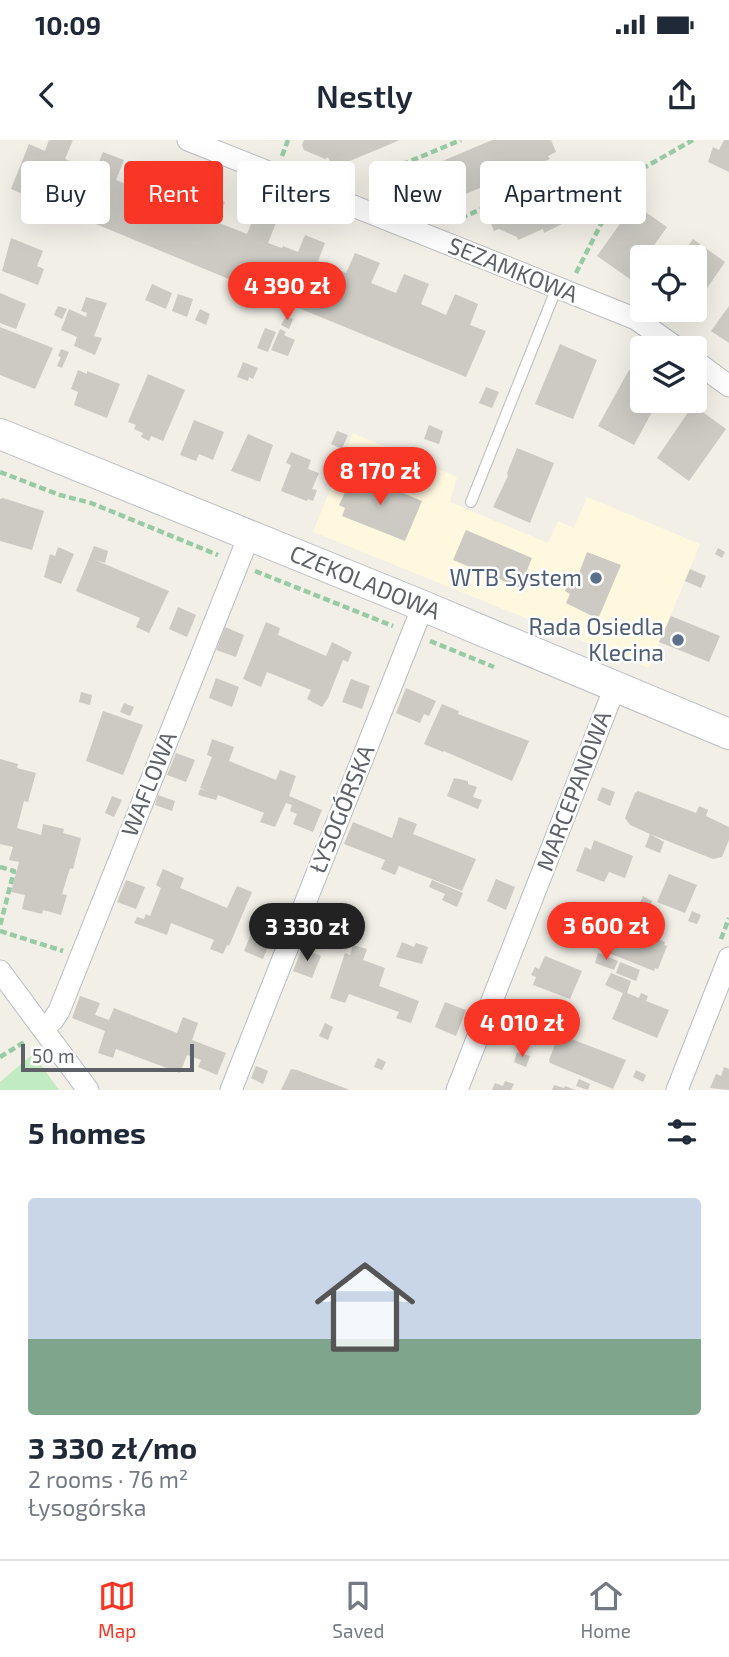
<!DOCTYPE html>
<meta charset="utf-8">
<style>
:root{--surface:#fff;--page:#f6f6f7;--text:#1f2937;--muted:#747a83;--line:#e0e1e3;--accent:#f93625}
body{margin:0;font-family:"Exo 2",sans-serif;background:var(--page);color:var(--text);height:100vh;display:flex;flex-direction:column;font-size:26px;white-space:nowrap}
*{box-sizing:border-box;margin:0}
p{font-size:23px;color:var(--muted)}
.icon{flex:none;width:38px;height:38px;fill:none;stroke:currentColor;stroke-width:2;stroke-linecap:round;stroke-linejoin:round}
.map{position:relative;height:950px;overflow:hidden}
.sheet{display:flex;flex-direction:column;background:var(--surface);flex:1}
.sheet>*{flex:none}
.banner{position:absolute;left:21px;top:21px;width:688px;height:63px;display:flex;gap:14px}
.fabs{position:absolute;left:630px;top:105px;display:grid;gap:14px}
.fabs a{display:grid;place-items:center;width:77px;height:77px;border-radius:7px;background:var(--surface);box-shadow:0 7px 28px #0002;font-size:35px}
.scale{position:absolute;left:21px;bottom:18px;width:173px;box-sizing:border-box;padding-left:7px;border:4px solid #5e6268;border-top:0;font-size:19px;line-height:24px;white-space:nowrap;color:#5e6268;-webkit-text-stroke:5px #fff;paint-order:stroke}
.price{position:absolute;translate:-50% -60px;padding:0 16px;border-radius:24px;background:var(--accent);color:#fff;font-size:23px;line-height:46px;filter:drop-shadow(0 2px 4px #0008)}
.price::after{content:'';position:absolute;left:50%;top:42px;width:21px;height:16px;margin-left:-10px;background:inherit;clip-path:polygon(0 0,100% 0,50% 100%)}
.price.selected{background:#222;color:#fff}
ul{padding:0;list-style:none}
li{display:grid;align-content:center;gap:14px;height:371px;padding:0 28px}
li span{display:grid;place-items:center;height:217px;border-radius:7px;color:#555}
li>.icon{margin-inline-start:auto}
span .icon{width:126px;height:126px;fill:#fffc;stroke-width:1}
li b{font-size:30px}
h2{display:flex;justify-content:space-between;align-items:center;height:84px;padding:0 28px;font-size:30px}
.pill{padding:0 24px;border-radius:7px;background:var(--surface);box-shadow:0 7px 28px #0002;font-size:24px;line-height:63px}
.pill.selected{background:var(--accent);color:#fff}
.status{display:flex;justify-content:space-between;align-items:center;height:49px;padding:0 35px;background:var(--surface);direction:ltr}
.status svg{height:19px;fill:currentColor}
header{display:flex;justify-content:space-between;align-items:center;height:91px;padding:0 28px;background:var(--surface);font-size:32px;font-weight:600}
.dock{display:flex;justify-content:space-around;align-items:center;height:98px;border-top:2px solid var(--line);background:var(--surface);font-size:19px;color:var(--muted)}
.dock a{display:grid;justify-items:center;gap:4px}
.dock .selected{color:var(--accent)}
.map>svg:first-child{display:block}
.commercial{fill:#fff7de}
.green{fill:#c1ebc1}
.building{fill:#cccac3}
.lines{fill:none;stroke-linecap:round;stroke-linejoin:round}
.lane-casing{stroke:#b9bcc1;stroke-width:12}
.street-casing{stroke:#b9bcc1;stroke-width:23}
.secondary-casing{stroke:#babdc3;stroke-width:32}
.path{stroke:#98caa6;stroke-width:4.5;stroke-dasharray:7 3.5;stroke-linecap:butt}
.lane{stroke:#fff;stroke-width:10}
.street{stroke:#fff;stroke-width:21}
.secondary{stroke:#fff;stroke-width:30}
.service-dot{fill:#5c6f8a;stroke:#fff;stroke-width:2.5}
.labels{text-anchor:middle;stroke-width:5;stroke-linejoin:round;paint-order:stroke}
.street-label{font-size:23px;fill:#5e6268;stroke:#fff}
.service-label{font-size:23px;fill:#4e5e75;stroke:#fff;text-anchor:end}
</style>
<div class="status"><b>10:09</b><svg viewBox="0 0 49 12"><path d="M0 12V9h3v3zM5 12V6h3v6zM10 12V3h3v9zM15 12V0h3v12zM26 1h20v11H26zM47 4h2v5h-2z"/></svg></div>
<header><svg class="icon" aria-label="back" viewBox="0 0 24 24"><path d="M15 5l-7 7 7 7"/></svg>Nestly<svg class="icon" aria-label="share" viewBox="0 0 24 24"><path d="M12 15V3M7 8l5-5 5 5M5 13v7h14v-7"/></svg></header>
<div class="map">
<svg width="729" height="950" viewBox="0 0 729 950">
<rect width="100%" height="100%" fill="#f1efe6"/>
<!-- commercial -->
<path class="commercial" d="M 353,293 L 457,337 L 450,362 L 548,403 L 558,381 L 574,388 L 587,357 L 700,404 L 649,528 L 313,392 Z"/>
<!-- green -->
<path class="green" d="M 33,914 L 59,950 L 0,950 L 0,942 Z"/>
<!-- building -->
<g class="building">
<path d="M 49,0 L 73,0 L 65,19 L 95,31 L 103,12 L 124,20 L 116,40 L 145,52 L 153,32 L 174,41 L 166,61 L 196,73 L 204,53 L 225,62 L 217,82 L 247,94 L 255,74 L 276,83 L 268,103 L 282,108 L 283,106 L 298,112 L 305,95 L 325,103 L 318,121 L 346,133 L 355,113 L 380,123 L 371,143 L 396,153 L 404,134 L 429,144 L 421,164 L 446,175 L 455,154 L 478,164 L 470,185 L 486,191 L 466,237 L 11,49 L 29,4 L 45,11 Z"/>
<path d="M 304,0 L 400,0 L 333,28 L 328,17 L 325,19 L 304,10 L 302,5 Z"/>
<path d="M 492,0 L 551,0 L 556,12 L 548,16 L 550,19 L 432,68 L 426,56 L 422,58 L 403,49 L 401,43 L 405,37 Z"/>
<path d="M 724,0 L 729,0 L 729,32 L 708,22 L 713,7 L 719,10 Z"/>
<path d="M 582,39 L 594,68 L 544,93 L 543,89 L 518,100 L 517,97 L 499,89 L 494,91 L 486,71 L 504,63 L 507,69 L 531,59 L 533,63 L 557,53 L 556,49 Z"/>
<path d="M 634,64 L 667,87 L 646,117 L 642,117 L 642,122 L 630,139 L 597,116 Z"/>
<path d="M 11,98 L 43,111 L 37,126 L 44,129 L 38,145 L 2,131 Z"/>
<path d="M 693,99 L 725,122 L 695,166 L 695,117 L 680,117 Z"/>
<path d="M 152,144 L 172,153 L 166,169 L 145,160 Z"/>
<path d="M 0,153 L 26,164 L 16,189 L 0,183 Z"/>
<path d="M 178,154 L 193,159 L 187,177 L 172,171 Z"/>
<path d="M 86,157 L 107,163 L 94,196 L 102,198 L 95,215 L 74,206 L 77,197 L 61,190 L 69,169 L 86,177 L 87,173 L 81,171 Z"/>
<path d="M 58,166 L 67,169 L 62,179 L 54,175 Z"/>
<path d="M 729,166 L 729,203 L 711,191 Z"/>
<path d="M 200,169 L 210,174 L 206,185 L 195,180 Z"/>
<path d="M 286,176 L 293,179 L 289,189 L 281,185 Z"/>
<path d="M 0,187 L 53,208 L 35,249 L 0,235 Z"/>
<path d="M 265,188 L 276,192 L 268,212 L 257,208 Z"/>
<path d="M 280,189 L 286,192 L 284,195 L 295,200 L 288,216 L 271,210 Z"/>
<path d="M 560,204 L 597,220 L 573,279 L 535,264 Z"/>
<path d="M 61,209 L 69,212 L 62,228 L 57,226 L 61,217 L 58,216 Z"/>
<path d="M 243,222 L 258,228 L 253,239 L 249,237 L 248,241 L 237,237 Z"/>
<path d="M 78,230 L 87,234 L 87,231 L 120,244 L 107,278 L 74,265 L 78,252 L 71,249 Z"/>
<path d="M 629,230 L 642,238 L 642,261 L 658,261 L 634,305 L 598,286 Z"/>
<path d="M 148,234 L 185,250 L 163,301 L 151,296 L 149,301 L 141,297 L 143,293 L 134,289 L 136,285 L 128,282 Z"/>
<path d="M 486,247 L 499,252 L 492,268 L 479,263 Z"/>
<path d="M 693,265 L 726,289 L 689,341 L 657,318 Z"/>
<path d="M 194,280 L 224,292 L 213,320 L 199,314 L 196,321 L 180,315 Z"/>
<path d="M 429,285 L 443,291 L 439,304 L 424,299 Z"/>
<path d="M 337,291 L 348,295 L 342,309 L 331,304 Z"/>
<path d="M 248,294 L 273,305 L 260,342 L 231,331 Z"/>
<path d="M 517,308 L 554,323 L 530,383 L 493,367 L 508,336 L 507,333 Z"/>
<path d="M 291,312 L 311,320 L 308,329 L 319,333 L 312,349 L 317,350 L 313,361 L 308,359 L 307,361 L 281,351 L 291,325 L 286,323 Z"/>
<path d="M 360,335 L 422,361 L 405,401 L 342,376 L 345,368 L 339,365 L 350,342 L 356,344 Z"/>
<path d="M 3,358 L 44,371 L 32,410 L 0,401 L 0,359 Z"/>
<path d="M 466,390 L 532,418 L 520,448 L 453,420 Z"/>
<path d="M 94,406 L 108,411 L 105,423 L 95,420 L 169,451 L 149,493 L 136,487 L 140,478 L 76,451 Z"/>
<path d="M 58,407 L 74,414 L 61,444 L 44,437 L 50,414 L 55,416 Z"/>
<path d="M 718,408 L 725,412 L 722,418 L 715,414 Z"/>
<path d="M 587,412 L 621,425 L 598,479 L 566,463 L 570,454 L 565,451 L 570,438 L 576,441 Z"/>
<path d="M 690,429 L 706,436 L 701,448 L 685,441 Z"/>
<path d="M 178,467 L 196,475 L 187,497 L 169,489 Z"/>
<path d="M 671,476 L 720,496 L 709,522 L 659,502 Z"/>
<path d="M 266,482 L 280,488 L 278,495 L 326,516 L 332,502 L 352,512 L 348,522 L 343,520 L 328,558 L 322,567 L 307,559 L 311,550 L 267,532 L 261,547 L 243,539 Z"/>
<path d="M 225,487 L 244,495 L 236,517 L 216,510 Z"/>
<path d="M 216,538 L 239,547 L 232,567 L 209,558 Z"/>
<path d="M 351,539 L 370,546 L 362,569 L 342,562 Z"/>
<path d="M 406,548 L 436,561 L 429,576 L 424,574 L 420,583 L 396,573 Z"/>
<path d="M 81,552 L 92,555 L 90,565 L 79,562 Z"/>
<path d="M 124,563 L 134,567 L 130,576 L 120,572 Z"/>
<path d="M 442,564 L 459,571 L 458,574 L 529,601 L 512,641 L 444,611 L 443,612 L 424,604 Z"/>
<path d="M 103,571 L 143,585 L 123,635 L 86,621 Z"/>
<path d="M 212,599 L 234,607 L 229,621 L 276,640 L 280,630 L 296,636 L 289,656 L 322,670 L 313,692 L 293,684 L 297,674 L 290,671 L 292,665 L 286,663 L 275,687 L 260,682 L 264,673 L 218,655 L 216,660 L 198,655 L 200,649 L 207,651 L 200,648 L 212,617 L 207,615 Z"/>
<path d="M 176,613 L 195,620 L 186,642 L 167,635 Z"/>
<path d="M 0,619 L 18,624 L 17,628 L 36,633 L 28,662 L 24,661 L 17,688 L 41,695 L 43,684 L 64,689 L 63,693 L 81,698 L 73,729 L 70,728 L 62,754 L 67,755 L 61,775 L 43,770 L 42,774 L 22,769 L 25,755 L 11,752 L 19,722 L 9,720 L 13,707 L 0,704 Z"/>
<path d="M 454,638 L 468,641 L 468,644 L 477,647 L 473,657 L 482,660 L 478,669 L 447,656 Z"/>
<path d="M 602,647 L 615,652 L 610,666 L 597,660 Z"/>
<path d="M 638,651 L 696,673 L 699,666 L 708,670 L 706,676 L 729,687 L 729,700 L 722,717 L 713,719 L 650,694 L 664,702 L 660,713 L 645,707 L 650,694 L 630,685 L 625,678 L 635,653 Z"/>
<path d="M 158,655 L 175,661 L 172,671 L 155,665 Z"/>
<path d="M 112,656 L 122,660 L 114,677 L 105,673 Z"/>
<path d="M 399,677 L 417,684 L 413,694 L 476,719 L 462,751 L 399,726 L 395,735 L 381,729 L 385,720 L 344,704 L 353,682 L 392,698 Z"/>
<path d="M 594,700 L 633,716 L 625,738 L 609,732 L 604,742 L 576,731 L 585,707 L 591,710 Z"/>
<path d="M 163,729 L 184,738 L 180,748 L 227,768 L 237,746 L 252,752 L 229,806 L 227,805 L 223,814 L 210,809 L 214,800 L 171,783 L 167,795 L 134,783 L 137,777 L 144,779 L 146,774 L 150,776 L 161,748 L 156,745 Z"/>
<path d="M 669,734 L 697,745 L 685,773 L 657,762 Z"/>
<path d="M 496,739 L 515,747 L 506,770 L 487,761 Z"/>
<path d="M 126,740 L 145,747 L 136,769 L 117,762 Z"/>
<path d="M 432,740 L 463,753 L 457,767 L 442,760 L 445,754 L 429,747 Z"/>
<path d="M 643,756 L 652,761 L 649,769 L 639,765 Z"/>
<path d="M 636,765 L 657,774 L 653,784 L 632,776 Z"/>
<path d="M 692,771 L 701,775 L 697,784 L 688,781 Z"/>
<path d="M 607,779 L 665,802 L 664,805 L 667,806 L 658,829 L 655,828 L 654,831 L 596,808 L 594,804 L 604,781 L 606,782 Z"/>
<path d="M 253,789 L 272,797 L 263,819 L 244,811 Z"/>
<path d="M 402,802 L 414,807 L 416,803 L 428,807 L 422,824 L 396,817 Z"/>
<path d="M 353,805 L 367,809 L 363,820 L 385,828 L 379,846 L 419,861 L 411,883 L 396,878 L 399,872 L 349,854 L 345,863 L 330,858 L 345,813 L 350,815 Z"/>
<path d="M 302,808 L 321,816 L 312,838 L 293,831 Z"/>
<path d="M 598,813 L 618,821 L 614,830 L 595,823 Z"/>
<path d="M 545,816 L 582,831 L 570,859 L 533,845 L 536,837 L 531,835 L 535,827 L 539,829 Z"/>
<path d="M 620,822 L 640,830 L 636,841 L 616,833 Z"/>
<path d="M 611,833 L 631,841 L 627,853 L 639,858 L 641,853 L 648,856 L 646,861 L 669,870 L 657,898 L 612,879 L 623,853 L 605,845 Z"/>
<path d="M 80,856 L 100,863 L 95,875 L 109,880 L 114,868 L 177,893 L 183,877 L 198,883 L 192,900 L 226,913 L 217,935 L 198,927 L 201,920 L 187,915 L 180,933 L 116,909 L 113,918 L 98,913 L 105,891 L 72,878 Z"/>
<path d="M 445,862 L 466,870 L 456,896 L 435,887 Z"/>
<path d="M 325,883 L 333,887 L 328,900 L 319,896 Z"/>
<path d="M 561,895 L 626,920 L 613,949 L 550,923 L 549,920 L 558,897 Z"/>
<path d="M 517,912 L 530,916 L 526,927 L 514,922 Z"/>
<path d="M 378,918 L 386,922 L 382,930 L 374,927 Z"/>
<path d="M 256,926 L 268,931 L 263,944 L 251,938 Z"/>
<path d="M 724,927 L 729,929 L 729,950 L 710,948 L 716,934 L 721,936 Z"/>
<path d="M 291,929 L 297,930 L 350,950 L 281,950 Z"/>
<path d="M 636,930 L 646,935 L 643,942 L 633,937 Z"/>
<path d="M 579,939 L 590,944 L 588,950 L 576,946 Z"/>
<path d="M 505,941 L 514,944 L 511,950 L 492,950 L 495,943 L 503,946 Z"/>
<path d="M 554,945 L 564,948 L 565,946 L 575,950 L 552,950 Z"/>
</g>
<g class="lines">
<defs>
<path id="lane" d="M 471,362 L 557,147"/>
<g id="street">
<path d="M 188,0 L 636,179 L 677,208"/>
<path d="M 695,221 L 729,246"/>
<path d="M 0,831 L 88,950"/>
<path d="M 43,889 L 53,880 L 59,871 L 249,396"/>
<path d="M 231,950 L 423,466"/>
<path d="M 457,950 L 615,547"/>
<path d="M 677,950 L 729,818"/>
</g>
<g id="secondary">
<path id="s1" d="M 0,294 L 423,466 L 729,594"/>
</g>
</defs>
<!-- lane casing -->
<use href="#lane" class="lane-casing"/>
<!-- street casing -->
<use href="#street" class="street-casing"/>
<!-- secondary casing -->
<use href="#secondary" class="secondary-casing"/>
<!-- path -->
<g class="path">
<path d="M 282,16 L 288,0"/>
<path d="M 382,58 L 391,29 L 461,0"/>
<path d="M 451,82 L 577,29"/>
<path d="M 576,133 L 624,39 L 693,0"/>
<path d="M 0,332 L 60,355 L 91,363 L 218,415"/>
<path d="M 255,431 L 393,486"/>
<path d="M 430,501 L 494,527"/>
<path d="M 0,727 L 14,731 L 0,786"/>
<path d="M 0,791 L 63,811"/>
<path d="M 721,799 L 729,778"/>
<path d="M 0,917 L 26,901"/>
</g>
<!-- lane -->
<use href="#lane" class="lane"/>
<!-- street -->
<use href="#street" class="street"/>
<!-- secondary -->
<use href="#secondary" class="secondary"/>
</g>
<!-- markers -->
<g class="service-dot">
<circle cx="596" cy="438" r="7"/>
<circle cx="678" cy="500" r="7"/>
</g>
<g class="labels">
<!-- street labels -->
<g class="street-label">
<text transform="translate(513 130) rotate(22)" y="8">SEZAMKOWA</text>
<text dy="8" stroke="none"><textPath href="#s1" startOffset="394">CZEKOLADOWA</textPath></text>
<text transform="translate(149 644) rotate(-68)" y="8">WAFLOWA</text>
<text transform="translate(574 651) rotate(-69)" y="8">MARCEPANOWA</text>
<text transform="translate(342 669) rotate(-68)" y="8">ŁYSOGÓRSKA</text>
</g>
<!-- service labels -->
<g class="service-label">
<text x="582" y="446">WTB System</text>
<text x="664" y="495">Rada Osiedla<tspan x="664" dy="26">Klecina</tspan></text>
</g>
</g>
</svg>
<div class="fabs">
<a><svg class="icon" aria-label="locate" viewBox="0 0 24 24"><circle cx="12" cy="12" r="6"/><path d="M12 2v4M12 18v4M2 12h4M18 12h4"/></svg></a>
<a><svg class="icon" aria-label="layers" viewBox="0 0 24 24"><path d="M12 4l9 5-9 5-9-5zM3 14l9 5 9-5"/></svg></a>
</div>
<div class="scale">50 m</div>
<b class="price" style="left:287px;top:182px">4 390 zł</b>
<b class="price" style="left:380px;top:367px">8 170 zł</b>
<b class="price" style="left:606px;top:822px">3 600 zł</b>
<b class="price selected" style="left:307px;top:823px">3 330 zł</b>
<b class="price" style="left:522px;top:919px">4 010 zł</b>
<div class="banner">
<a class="pill">Buy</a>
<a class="pill selected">Rent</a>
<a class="pill">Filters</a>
<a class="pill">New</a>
<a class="pill">Apartment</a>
</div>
</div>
<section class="sheet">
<h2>5 homes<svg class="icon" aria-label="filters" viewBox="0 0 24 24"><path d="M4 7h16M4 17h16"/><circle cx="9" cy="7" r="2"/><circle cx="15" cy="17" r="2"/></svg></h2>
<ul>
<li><span style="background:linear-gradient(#c9d6e8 65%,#7fa58c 0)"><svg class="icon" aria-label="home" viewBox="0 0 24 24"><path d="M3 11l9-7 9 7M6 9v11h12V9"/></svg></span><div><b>3 330 zł/mo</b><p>2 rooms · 76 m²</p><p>Łysogórska</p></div></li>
</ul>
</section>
<nav class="dock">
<a class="selected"><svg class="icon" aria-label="map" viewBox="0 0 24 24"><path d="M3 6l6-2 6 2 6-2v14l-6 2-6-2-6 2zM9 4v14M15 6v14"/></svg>Map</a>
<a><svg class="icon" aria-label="saved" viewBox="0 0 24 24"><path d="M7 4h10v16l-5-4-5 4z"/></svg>Saved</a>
<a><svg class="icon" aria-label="home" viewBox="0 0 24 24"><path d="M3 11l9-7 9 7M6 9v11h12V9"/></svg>Home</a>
</nav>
